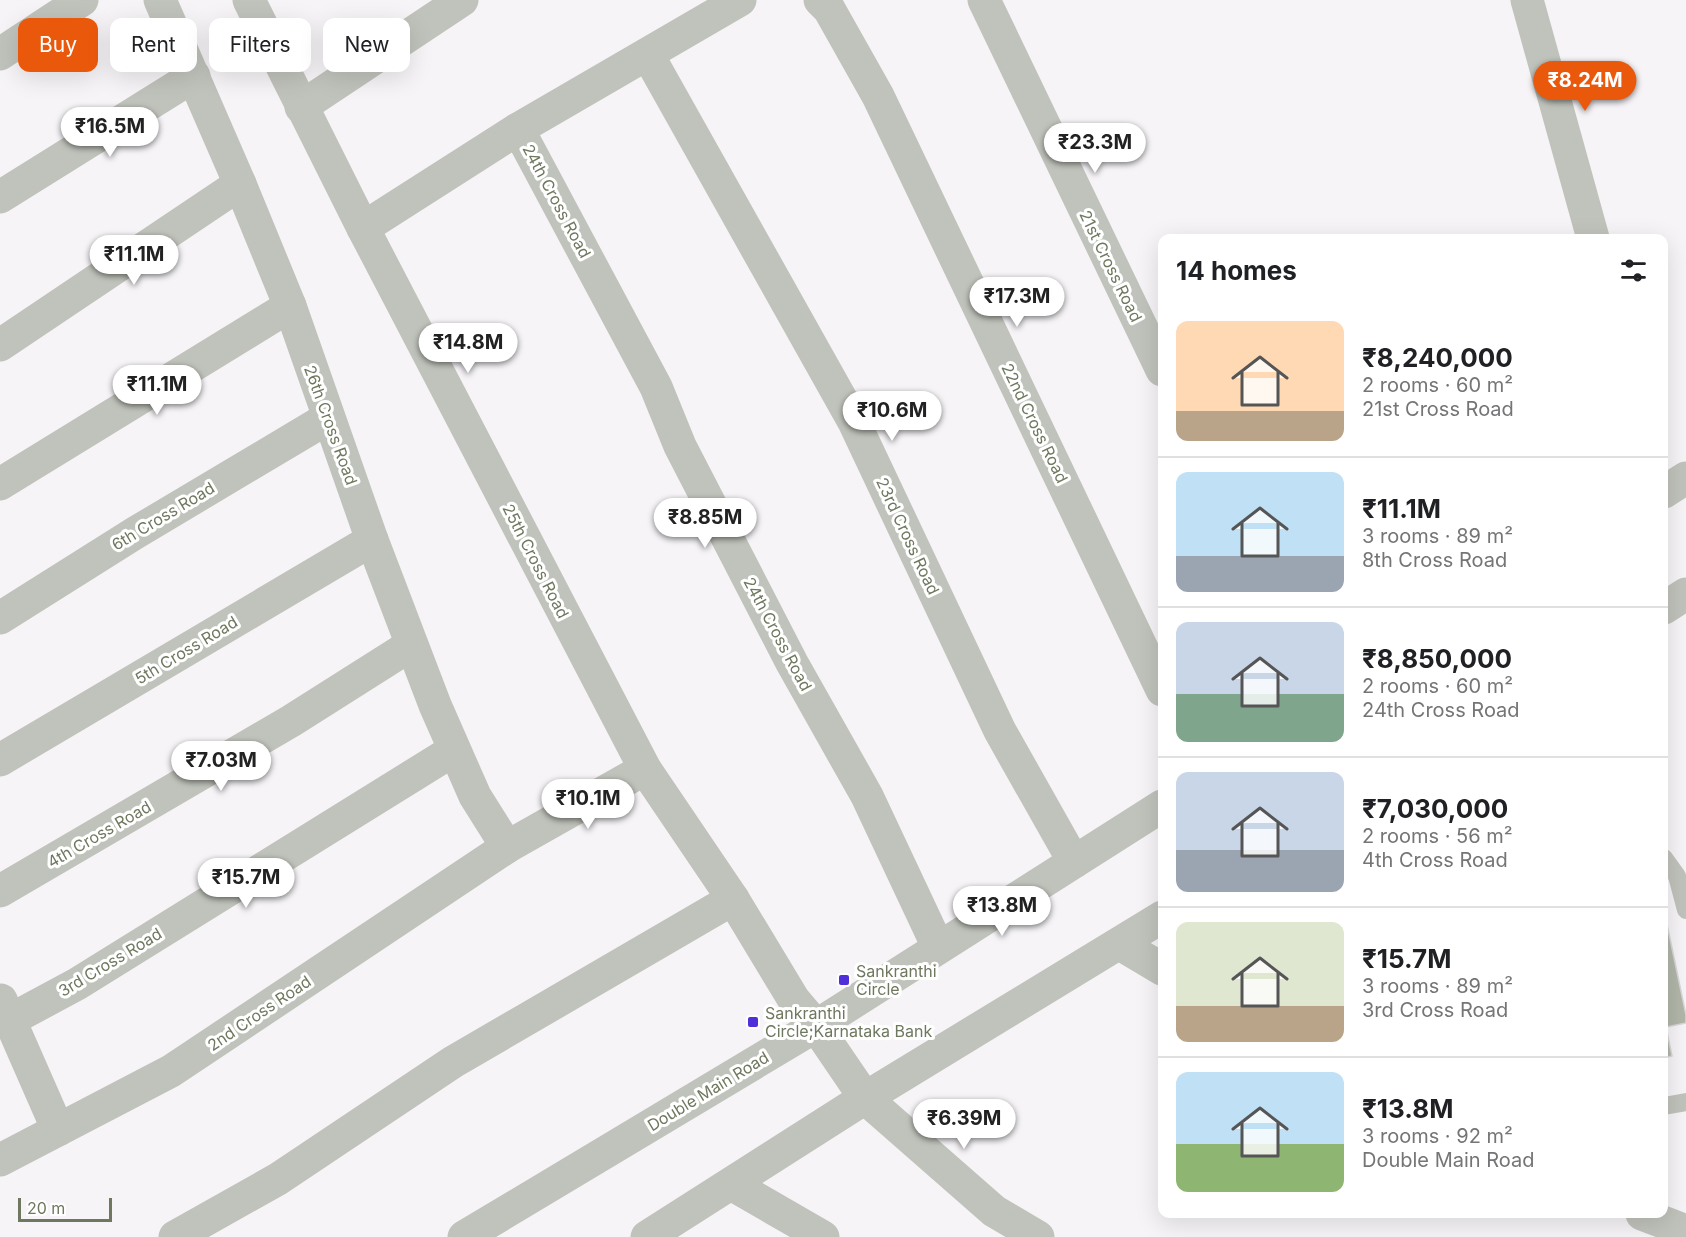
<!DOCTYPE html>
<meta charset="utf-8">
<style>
:root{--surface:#fff;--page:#f6f6f6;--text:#202124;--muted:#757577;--line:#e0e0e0;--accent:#ea580c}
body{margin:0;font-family:Inter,sans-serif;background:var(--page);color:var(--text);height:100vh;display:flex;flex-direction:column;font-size:22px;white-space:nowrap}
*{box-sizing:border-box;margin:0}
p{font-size:20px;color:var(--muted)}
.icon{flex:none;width:33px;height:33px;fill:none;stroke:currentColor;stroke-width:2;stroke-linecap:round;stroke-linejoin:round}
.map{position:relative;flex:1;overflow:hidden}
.panel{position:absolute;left:1158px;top:234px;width:510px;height:984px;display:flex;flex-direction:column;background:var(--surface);border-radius:12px;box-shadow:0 6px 24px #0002}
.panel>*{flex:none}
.top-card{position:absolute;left:18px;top:18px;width:570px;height:54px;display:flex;gap:12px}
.scale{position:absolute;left:18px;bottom:15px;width:94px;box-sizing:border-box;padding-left:6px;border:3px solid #6e785e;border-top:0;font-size:16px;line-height:21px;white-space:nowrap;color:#6e785e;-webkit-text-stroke:4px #fff;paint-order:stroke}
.price{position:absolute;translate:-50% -51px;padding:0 14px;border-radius:21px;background:#fff;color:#222;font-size:20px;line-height:39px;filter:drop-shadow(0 2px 3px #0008)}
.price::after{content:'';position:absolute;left:50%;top:36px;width:18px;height:14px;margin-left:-9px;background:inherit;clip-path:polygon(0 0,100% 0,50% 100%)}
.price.active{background:var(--accent);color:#fff}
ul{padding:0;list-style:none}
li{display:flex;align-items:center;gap:18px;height:150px;padding:0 18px}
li+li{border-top:2px solid var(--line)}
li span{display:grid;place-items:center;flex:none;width:168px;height:120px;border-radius:12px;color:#555}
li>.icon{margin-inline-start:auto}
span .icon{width:72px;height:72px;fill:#fffc;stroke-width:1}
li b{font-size:26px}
h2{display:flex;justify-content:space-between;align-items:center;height:72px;padding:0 18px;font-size:26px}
.tag{padding:0 21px;border-radius:12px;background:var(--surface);box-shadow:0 6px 24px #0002;font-size:21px;line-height:54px}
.tag.active{background:var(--accent);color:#fff}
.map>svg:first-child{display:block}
.building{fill:#b1b6a9;stroke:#d8d6d8;stroke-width:1.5}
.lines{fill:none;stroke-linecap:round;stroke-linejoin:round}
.service{stroke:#c0c3bb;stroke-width:18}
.minor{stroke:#c0c3bb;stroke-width:33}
.tertiary{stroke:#c0c3bb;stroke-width:33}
.poi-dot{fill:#502fdb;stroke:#fff;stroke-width:2}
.labels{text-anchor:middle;stroke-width:6;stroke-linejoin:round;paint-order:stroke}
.street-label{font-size:16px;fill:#6e785e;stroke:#fff}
.poi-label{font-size:16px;fill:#6e785e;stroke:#fff;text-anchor:start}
</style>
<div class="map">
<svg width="1686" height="1237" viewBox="0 0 1686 1237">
<rect width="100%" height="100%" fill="#f6f4f7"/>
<!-- building -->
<path class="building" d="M 1664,910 L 1686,1015 L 1686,1023 L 1666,1027 L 1672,1056 L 1664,1058 Z"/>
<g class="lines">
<!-- service -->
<g class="service">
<path d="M 1664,858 L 1677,876 L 1686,910"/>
<path d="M 1664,1106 L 1686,1102"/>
</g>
<!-- minor -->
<g class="minor">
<path d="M 160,0 L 240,184 L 290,306 L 372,540 L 435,705 L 475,796 L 507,847"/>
<path d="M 249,0 L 363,228 L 645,769 L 733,899 L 794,1000 L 816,1026 L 865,1098 L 994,1211 L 1038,1237"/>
<path d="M 820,0 L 829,9 L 878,96 L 1162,690"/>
<path d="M 984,0 L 1162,370"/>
<path d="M 1527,0 L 1593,238"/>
<path d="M 0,54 L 82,0"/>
<path d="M 648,55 L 854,422 L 1000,731 L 1074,862"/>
<path d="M 301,107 L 462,0"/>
<path d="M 518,129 L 656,387 L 680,446 L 792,663 L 867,796 L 938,947"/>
<path d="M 0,197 L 194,76"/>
<path d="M 363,228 L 518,129 L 740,0"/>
<path d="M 0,345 L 240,184"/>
<path d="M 0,484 L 290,306"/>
<path d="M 0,618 L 135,533 L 328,418"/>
<path d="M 0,760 L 372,540"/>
<path d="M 0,891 L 291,721 L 411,645"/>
<path d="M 1120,944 L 1162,969"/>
<path d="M 1,1000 L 58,1130"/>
<path d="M 10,1020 L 77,984 L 454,750"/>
<path d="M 0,1160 L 171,1071 L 507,847 L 645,769"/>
<path d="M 731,1184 L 823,1237"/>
<path d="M 1642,1214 L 1686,1231"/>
<path d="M 175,1237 L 278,1179 L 453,1062 L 733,899"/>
</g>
<!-- tertiary -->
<g class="tertiary">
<path d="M 1664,492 L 1686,478"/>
<path d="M 1664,608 L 1686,594"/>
<path d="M 464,1237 L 816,1026 L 1162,806"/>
<path d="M 647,1237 L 865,1098 L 1162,917"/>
</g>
</g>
<!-- markers -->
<g class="poi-dot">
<rect x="838" y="974" width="12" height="12" rx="3"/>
<rect x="747" y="1016" width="12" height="12" rx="3"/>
</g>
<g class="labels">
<!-- street labels -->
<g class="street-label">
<text transform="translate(557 201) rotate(62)" y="6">24th Cross Road</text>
<text transform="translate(1111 266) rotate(64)" y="6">21st Cross Road</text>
<text transform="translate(1035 423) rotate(64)" y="6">22nd Cross Road</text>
<text transform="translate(331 425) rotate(70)" y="6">26th Cross Road</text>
<text transform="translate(163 516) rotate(-31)" y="6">6th Cross Road</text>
<text transform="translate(908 536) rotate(65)" y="6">23rd Cross Road</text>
<text transform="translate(536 561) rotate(63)" y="6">25th Cross Road</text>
<text transform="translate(778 634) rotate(62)" y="6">24th Cross Road</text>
<text transform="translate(186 650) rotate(-31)" y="6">5th Cross Road</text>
<text transform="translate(99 834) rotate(-30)" y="6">4th Cross Road</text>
<text transform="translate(110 962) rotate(-31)" y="6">3rd Cross Road</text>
<text transform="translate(259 1013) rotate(-34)" y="6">2nd Cross Road</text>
<text transform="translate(708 1091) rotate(-31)" y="6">Double Main Road</text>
</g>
<!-- poi labels -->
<g class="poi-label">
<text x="856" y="977">Sankranthi<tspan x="856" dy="18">Circle</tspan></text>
<text x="765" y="1019">Sankranthi<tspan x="765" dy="18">Circle;Karnataka Bank</tspan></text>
</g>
</g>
</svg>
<div class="scale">20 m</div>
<b class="price active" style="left:1585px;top:112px">₹8.24M</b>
<b class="price" style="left:110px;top:158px">₹16.5M</b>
<b class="price" style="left:1095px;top:174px">₹23.3M</b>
<b class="price" style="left:134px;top:286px">₹11.1M</b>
<b class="price" style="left:1017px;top:328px">₹17.3M</b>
<b class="price" style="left:468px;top:374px">₹14.8M</b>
<b class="price" style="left:157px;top:416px">₹11.1M</b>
<b class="price" style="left:892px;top:442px">₹10.6M</b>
<b class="price" style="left:705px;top:549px">₹8.85M</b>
<b class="price" style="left:221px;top:792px">₹7.03M</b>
<b class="price" style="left:588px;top:830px">₹10.1M</b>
<b class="price" style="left:246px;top:909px">₹15.7M</b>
<b class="price" style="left:1002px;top:937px">₹13.8M</b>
<b class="price" style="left:964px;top:1150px">₹6.39M</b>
<div class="top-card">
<a class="tag active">Buy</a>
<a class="tag">Rent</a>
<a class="tag">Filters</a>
<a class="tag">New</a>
</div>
<section class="panel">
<h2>14 homes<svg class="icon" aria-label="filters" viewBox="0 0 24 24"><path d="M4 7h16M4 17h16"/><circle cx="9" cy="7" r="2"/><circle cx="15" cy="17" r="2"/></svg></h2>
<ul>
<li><span style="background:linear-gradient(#ffd9b3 75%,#b9a48a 0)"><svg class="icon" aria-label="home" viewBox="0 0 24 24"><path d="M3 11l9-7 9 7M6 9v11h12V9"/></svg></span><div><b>₹8,240,000</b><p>2 rooms · 60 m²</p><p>21st Cross Road</p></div></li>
<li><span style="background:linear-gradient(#bfe0f5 70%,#9aa5b1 0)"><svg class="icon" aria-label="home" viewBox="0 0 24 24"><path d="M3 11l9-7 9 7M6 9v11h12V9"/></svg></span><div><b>₹11.1M</b><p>3 rooms · 89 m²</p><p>8th Cross Road</p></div></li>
<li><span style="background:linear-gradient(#c9d6e8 60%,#7fa58c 0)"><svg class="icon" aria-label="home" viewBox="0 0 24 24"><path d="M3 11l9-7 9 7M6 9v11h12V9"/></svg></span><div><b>₹8,850,000</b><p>2 rooms · 60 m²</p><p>24th Cross Road</p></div></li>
<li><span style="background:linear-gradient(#c9d6e8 65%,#9aa5b1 0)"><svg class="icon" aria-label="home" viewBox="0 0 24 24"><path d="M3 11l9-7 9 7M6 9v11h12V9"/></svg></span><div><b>₹7,030,000</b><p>2 rooms · 56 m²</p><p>4th Cross Road</p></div></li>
<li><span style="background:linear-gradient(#dfe7d0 70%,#b9a48a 0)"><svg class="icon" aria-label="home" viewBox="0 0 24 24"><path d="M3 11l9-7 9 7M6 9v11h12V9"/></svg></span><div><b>₹15.7M</b><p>3 rooms · 89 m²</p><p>3rd Cross Road</p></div></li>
<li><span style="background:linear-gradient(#bfe0f5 60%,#8fb573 0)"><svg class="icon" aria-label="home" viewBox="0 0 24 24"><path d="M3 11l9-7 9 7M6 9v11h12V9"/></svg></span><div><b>₹13.8M</b><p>3 rooms · 92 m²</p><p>Double Main Road</p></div></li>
</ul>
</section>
</div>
